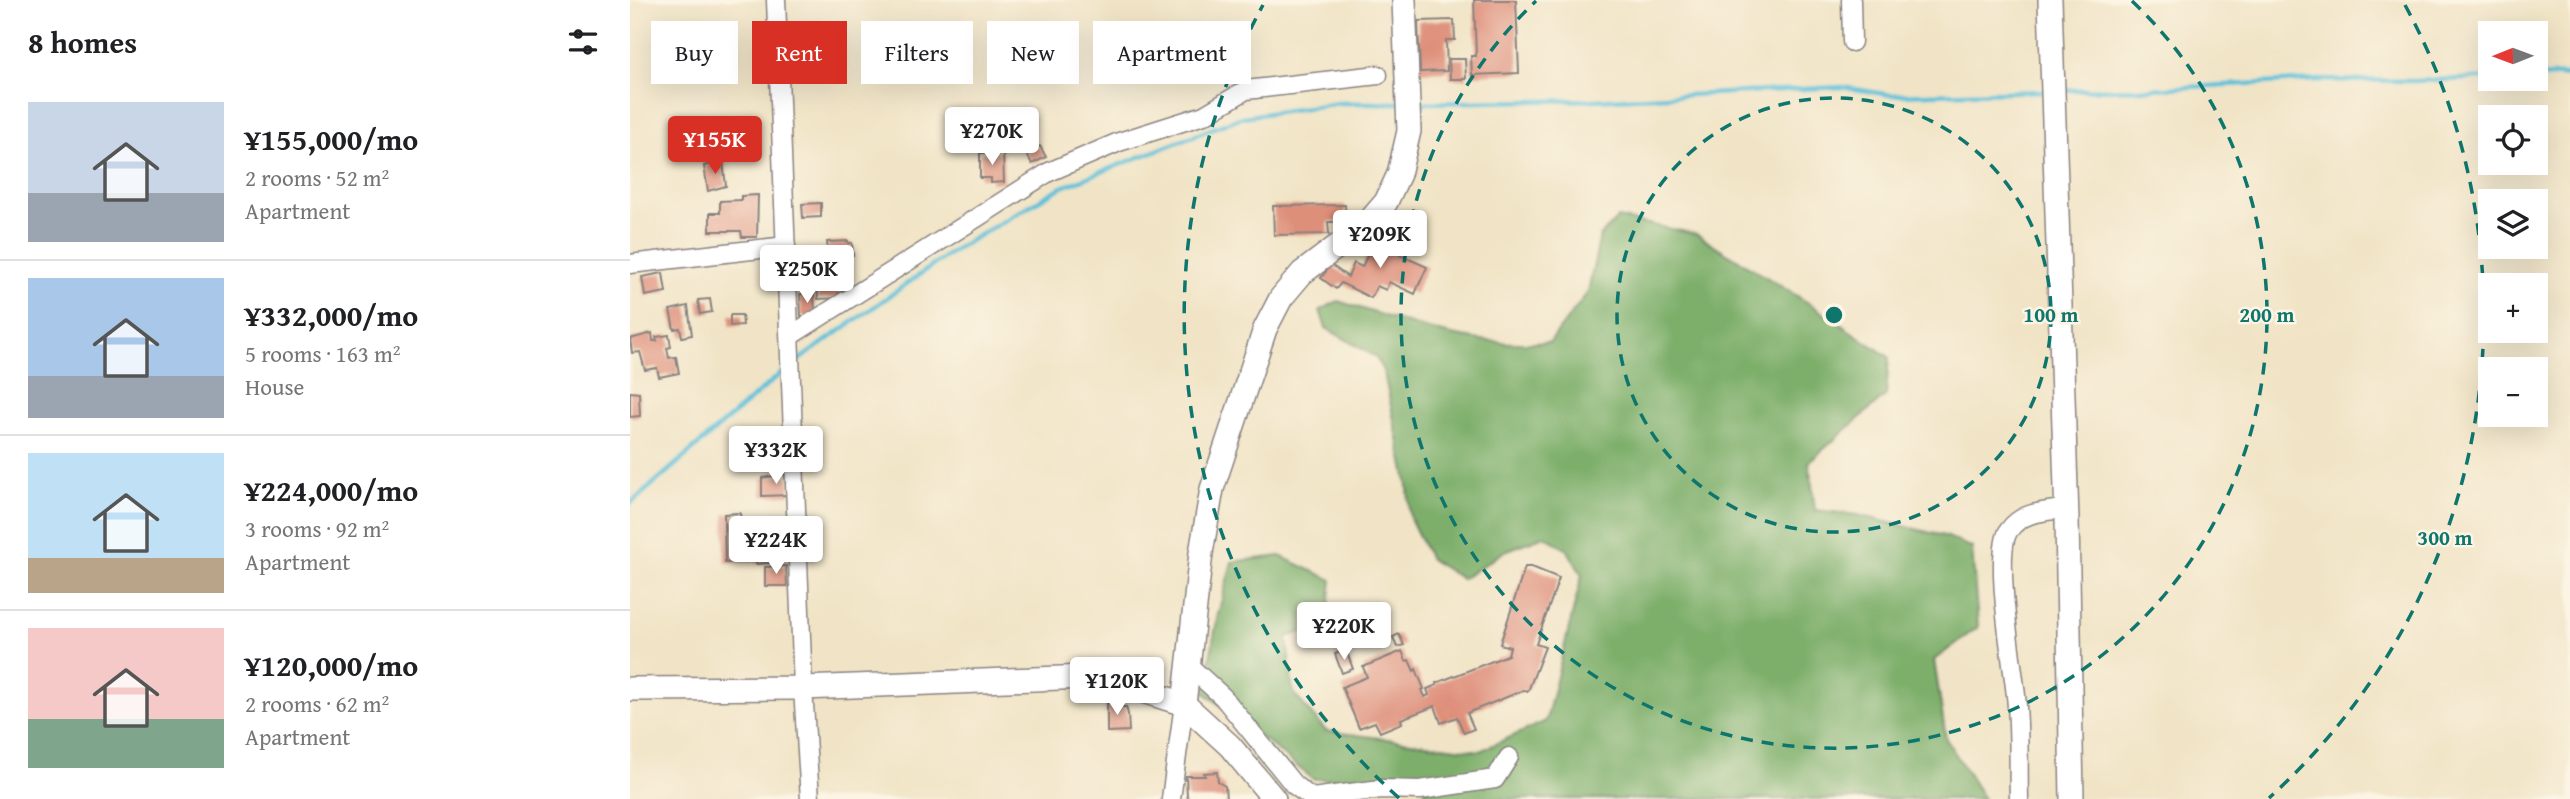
<!DOCTYPE html>
<meta charset="utf-8">
<style>
:root{--surface:#fff;--page:#f2f2f2;--text:#202124;--muted:#757577;--line:#e0e0e0;--accent:#d93025}
body{margin:0;font-family:"Gentium Book Plus",serif;background:var(--page);color:var(--text);height:100vh;display:flex;flex-direction:column;font-size:26px;white-space:nowrap}
*{box-sizing:border-box;margin:0}
p{font-size:23px;color:var(--muted)}
.icon{flex:none;width:38px;height:38px;fill:none;stroke:currentColor;stroke-width:2;stroke-linecap:round;stroke-linejoin:round}
.map{position:relative;flex:1;overflow:hidden}
.sheet{display:flex;flex-direction:column;background:var(--surface);width:630px}
.sheet>*{flex:none}
.top-card{position:absolute;left:21px;top:21px;width:665px;height:63px;display:flex;gap:14px}
.needle{width:46px;rotate:269deg}
.buttons{position:absolute;left:1848px;top:21px;display:grid;gap:14px}
.buttons a{display:grid;place-items:center;width:70px;height:70px;border-radius:0px;background:var(--surface);box-shadow:0 7px 28px #0002;font-size:35px}
.price{position:absolute;translate:-50% -60px;padding:0 16px;border-radius:7px;background:#fff;color:#222;font-size:23px;line-height:46px;filter:drop-shadow(0 2px 4px #0008)}
.price::after{content:'';position:absolute;left:50%;top:42px;width:21px;height:16px;margin-left:-10px;background:inherit;clip-path:polygon(0 0,100% 0,50% 100%)}
.price.selected{background:var(--accent);color:#fff}
ul{padding:0;list-style:none}
li{display:flex;align-items:center;gap:21px;height:175px;padding:0 28px}
li+li{border-top:2px solid var(--line)}
li span{display:grid;place-items:center;flex:none;width:196px;height:140px;border-radius:0px;color:#555}
li>.icon{margin-inline-start:auto}
span .icon{width:84px;height:84px;fill:#fffc;stroke-width:1}
li b{font-size:30px}
h2{display:flex;justify-content:space-between;align-items:center;height:84px;padding:0 28px;font-size:30px}
.pill{padding:0 24px;border-radius:0px;background:var(--surface);box-shadow:0 7px 28px #0002;font-size:24px;line-height:63px}
.pill.selected{background:var(--accent);color:#fff}
main{display:flex;flex:1;min-height:0}
.map>svg:first-child{display:block}
.forest{fill:#7daf6a;stroke:#506852;stroke-width:2}
.lines{fill:none;stroke-linecap:round;stroke-linejoin:round}
.stream{stroke:#5bc0d9;stroke-width:4.5}
.building{fill:#de8f7a}
.minor-casing{stroke:#8a8380;stroke-width:21}
.tertiary-casing{stroke:#8a8380;stroke-width:26}
.minor{stroke:#fff;stroke-width:18}
.tertiary{stroke:#fff;stroke-width:23}
.ring{fill:none;stroke:#0f766e;stroke-width:3.5;stroke-dasharray:12 9}
.centre{fill:#0f766e;stroke:#fcf5e5;stroke-width:3.5}
.ring-label{font-size:21px;text-anchor:middle;font-weight:bold;fill:#0f766e;stroke:#fcf5e5;stroke-width:5;stroke-linejoin:round;paint-order:stroke}
</style>
<main>
<section class="sheet">
<h2>8 homes<svg class="icon" aria-label="filters" viewBox="0 0 24 24"><path d="M4 7h16M4 17h16"/><circle cx="9" cy="7" r="2"/><circle cx="15" cy="17" r="2"/></svg></h2>
<ul>
<li><span style="background:linear-gradient(#c9d6e8 65%,#9aa5b1 0)"><svg class="icon" aria-label="home" viewBox="0 0 24 24"><path d="M3 11l9-7 9 7M6 9v11h12V9"/></svg></span><div><b>¥155,000/mo</b><p>2 rooms · 52 m²</p><p>Apartment</p></div></li>
<li><span style="background:linear-gradient(#a9c7e8 70%,#9aa5b1 0)"><svg class="icon" aria-label="home" viewBox="0 0 24 24"><path d="M3 11l9-7 9 7M6 9v11h12V9"/></svg></span><div><b>¥332,000/mo</b><p>5 rooms · 163 m²</p><p>House</p></div></li>
<li><span style="background:linear-gradient(#bfe0f5 75%,#b9a48a 0)"><svg class="icon" aria-label="home" viewBox="0 0 24 24"><path d="M3 11l9-7 9 7M6 9v11h12V9"/></svg></span><div><b>¥224,000/mo</b><p>3 rooms · 92 m²</p><p>Apartment</p></div></li>
<li><span style="background:linear-gradient(#f6c9c9 65%,#7fa58c 0)"><svg class="icon" aria-label="home" viewBox="0 0 24 24"><path d="M3 11l9-7 9 7M6 9v11h12V9"/></svg></span><div><b>¥120,000/mo</b><p>2 rooms · 62 m²</p><p>Apartment</p></div></li>
</ul>
</section>
<div class="map">
<svg width="1940" height="799" viewBox="0 0 1940 799">
<rect width="100%" height="100%" fill="#fcf5e5"/>
<filter id="ink" filterUnits="userSpaceOnUse"><feTurbulence type="fractalNoise" baseFrequency=".0143" numOctaves="2"/><feDisplacementMap in="SourceGraphic" scale="14" xChannelSelector="R" yChannelSelector="G"/><feConvolveMatrix kernelMatrix="1 2 1 2 8 2 1 2 1" color-interpolation-filters="sRGB"/></filter>
<filter id="wash" filterUnits="userSpaceOnUse"><feTurbulence type="fractalNoise" baseFrequency=".00686" numOctaves="4" result="noise"/><feDisplacementMap in="SourceGraphic" scale="28" xChannelSelector="R" yChannelSelector="G"/><feGaussianBlur stdDeviation="1.57" result="paint"/><feColorMatrix in="noise" values="0 0 0 0 0 0 0 0 0 0 0 0 0 0 0 0 0 1.4 0 .05"/><feComposite in="paint" operator="in"/></filter>
<g filter="url(#wash)">
<rect width="100%" height="100%" fill="#f1e4c6"/>
<!-- forest -->
<path class="forest" d="M 988,218 L 1066,234 L 1177,302 L 1259,357 L 1256,395 L 1179,462 L 1185,510 L 1228,515 L 1318,537 L 1342,548 L 1348,627 L 1304,660 L 1316,739 L 1354,799 L 795,799 L 795,780 L 683,779 L 574,692 L 588,614 L 602,562 L 650,556 L 702,580 L 697,624 L 657,637 L 663,693 L 696,731 L 850,751 L 916,721 L 952,575 L 937,549 L 914,536 L 875,551 L 832,579 L 800,559 L 780,518 L 778,486 L 754,373 L 746,357 L 696,328 L 690,310 L 708,301 C 780,324 843,349 920,342 L 958,292 L 970,236 Z"/>
<g class="lines">
<!-- stream -->
<g class="stream">
<path d="M 1906,77 L 1940,75"/>
<path d="M 1431,90 L 1521,89 L 1689,80 L 1783,81 L 1860,78"/>
<path d="M 785,103 L 963,100 L 1212,87 L 1261,95 L 1415,91"/>
<path d="M 166,362 L 326,249 L 430,188 L 612,117 L 709,103 L 772,103"/>
<path d="M 0,504 L 156,369"/>
</g>
</g>
<g id="blocks">
<!-- building -->
<g class="building">
<path d="M 844,0 L 886,0 L 889,73 L 842,75 L 841,56 L 846,56 Z"/>
<path d="M 824,20 L 825,40 L 816,40 L 817,71 L 790,72 L 788,21 Z"/>
<path d="M 819,59 L 835,59 L 836,79 L 820,79 Z"/>
<path d="M 410,146 L 416,157 L 402,164 L 396,153 Z"/>
<path d="M 373,152 L 374,182 L 361,183 L 361,178 L 350,178 L 350,153 Z"/>
<path d="M 93,161 L 96,186 L 78,191 L 74,166 Z"/>
<path d="M 128,195 L 127,237 L 112,237 L 111,231 L 80,231 L 80,213 L 90,213 L 90,201 L 111,200 L 111,196 Z"/>
<path d="M 191,203 L 191,217 L 173,218 L 172,204 Z"/>
<path d="M 715,205 L 716,222 L 698,222 L 699,234 L 644,235 L 643,206 Z"/>
<path d="M 747,234 L 774,246 L 770,255 L 797,267 L 785,294 L 759,282 L 756,290 L 747,286 L 741,298 L 711,283 L 706,289 L 691,278 L 701,265 L 718,277 L 724,263 L 732,267 Z"/>
<path d="M 218,241 L 218,243 L 222,243 L 223,255 L 218,255 L 219,265 L 215,265 L 216,292 L 208,293 L 208,298 L 188,299 L 187,274 L 176,274 L 175,257 L 191,257 L 191,254 L 198,253 L 197,242 Z"/>
<path d="M 33,273 L 36,292 L 15,296 L 12,277 Z"/>
<path d="M 170,294 L 184,294 L 185,313 L 182,316 L 171,316 Z"/>
<path d="M 80,299 L 82,312 L 70,314 L 68,300 Z"/>
<path d="M 58,306 L 62,335 L 52,337 L 50,328 L 44,329 L 40,310 Z"/>
<path d="M 100,315 L 112,315 L 113,325 L 100,326 Z"/>
<path d="M 22,333 L 23,341 L 27,341 L 26,337 L 39,335 L 41,347 L 37,348 L 39,358 L 46,357 L 49,373 L 29,377 L 27,368 L 15,370 L 10,352 L 2,353 L 0,339 Z"/>
<path d="M 0,392 L 9,393 L 10,416 L 0,417 Z"/>
<path d="M 155,474 L 155,477 L 159,477 L 160,495 L 132,496 L 132,478 Z"/>
<path d="M 110,513 L 113,533 L 137,532 L 139,563 L 126,564 L 126,561 L 95,563 L 94,514 Z"/>
<path d="M 156,566 L 157,586 L 135,586 L 135,567 Z"/>
<path d="M 895,567 L 902,567 L 929,578 L 906,644 L 915,647 L 898,691 L 894,690 L 837,713 L 844,729 L 834,733 L 827,717 L 811,723 L 805,706 L 771,719 L 772,723 L 750,732 L 745,722 L 729,728 L 712,687 L 737,677 L 733,667 L 772,651 L 776,661 L 779,660 L 784,671 L 786,669 L 794,689 L 792,690 L 795,697 L 799,695 L 797,689 L 807,685 L 806,683 L 878,655 L 880,647 L 870,644 Z"/>
<path d="M 769,634 L 774,645 L 767,647 L 763,637 Z"/>
<path d="M 716,650 L 723,669 L 712,673 L 705,654 Z"/>
<path d="M 492,701 L 492,707 L 496,707 L 498,714 L 499,731 L 477,732 L 477,702 Z"/>
<path d="M 587,772 L 588,782 L 595,786 L 596,799 L 559,799 L 557,796 L 556,776 L 575,776 L 574,773 Z"/>
</g>
</g>
</g>
<g filter="url(#ink)">
<use href="#blocks" fill-opacity="0" stroke="#8a8380" stroke-width="2"/>
<g class="lines">
<defs>
<g id="minor">
<path d="M 146,0 L 173,688 L 180,799"/>
<path d="M 1221,0 L 1222,42"/>
<path d="M 0,264 L 156,246"/>
<path d="M 160,336 L 419,172 L 489,142 L 574,115 L 616,90 L 748,75"/>
<path d="M 558,665 L 593,697 L 664,785 L 682,798 L 751,789 L 790,790 L 865,779 L 879,757"/>
<path d="M 541,799 L 554,704"/>
<path d="M 1389,799 C 1388,765 1390,730 1386,696 C 1383,665 1363,553 1379,530 C 1392,512 1412,512 1432,509 L 1437,519"/>
</g>
<g id="tertiary">
<path d="M 1420,0 L 1437,519 L 1442,799"/>
<path d="M 0,689 L 173,688 L 457,677 L 476,679 L 554,704 L 600,746 L 644,799"/>
<path d="M 554,704 L 571,553 L 582,489 L 635,329 L 651,298 L 672,273 L 737,224 L 756,202 L 769,174 L 779,131 L 774,0"/>
</g>
</defs>
<!-- minor casing -->
<use href="#minor" class="minor-casing"/>
<!-- tertiary casing -->
<use href="#tertiary" class="tertiary-casing"/>
<!-- minor -->
<use href="#minor" class="minor"/>
<!-- tertiary -->
<use href="#tertiary" class="tertiary"/>
</g>
</g>
<!-- distance rings -->
<g class="ring">
<circle cx="1204" cy="315" r="217"/>
<path d="M1502 1A433 433 0 1 1 906 1"/>
<path d="M769 798A650 650 0 0 1 633 5M1775 5A650 650 0 0 1 1639 798"/>
</g>
<circle cx="1204" cy="315" r="10" class="centre"/>
<g class="ring-label">
<text x="1421" y="322">100 m</text>
<text x="1637" y="322">200 m</text>
<text x="1815" y="545">300 m</text>
</g>
</svg>
<div class="buttons">
<a><svg class="needle" viewBox="-14 -14 28 28"><path d="M0-13l5 13h-10z" fill="#e53935"/><path d="M0 13l5-13h-10z" fill="#757577"/></svg></a>
<a><svg class="icon" aria-label="locate" viewBox="0 0 24 24"><circle cx="12" cy="12" r="6"/><path d="M12 2v4M12 18v4M2 12h4M18 12h4"/></svg></a>
<a><svg class="icon" aria-label="layers" viewBox="0 0 24 24"><path d="M12 4l9 5-9 5-9-5zM3 14l9 5 9-5"/></svg></a>
<a>+</a>
<a>−</a>
</div>
<b class="price" style="left:362px;top:167px">¥270K</b>
<b class="price selected" style="left:85px;top:176px">¥155K</b>
<b class="price" style="left:750px;top:270px">¥209K</b>
<b class="price" style="left:177px;top:305px">¥250K</b>
<b class="price" style="left:146px;top:486px">¥332K</b>
<b class="price" style="left:146px;top:576px">¥224K</b>
<b class="price" style="left:714px;top:662px">¥220K</b>
<b class="price" style="left:487px;top:717px">¥120K</b>
<div class="top-card">
<a class="pill">Buy</a>
<a class="pill selected">Rent</a>
<a class="pill">Filters</a>
<a class="pill">New</a>
<a class="pill">Apartment</a>
</div>
</div>
</main>
